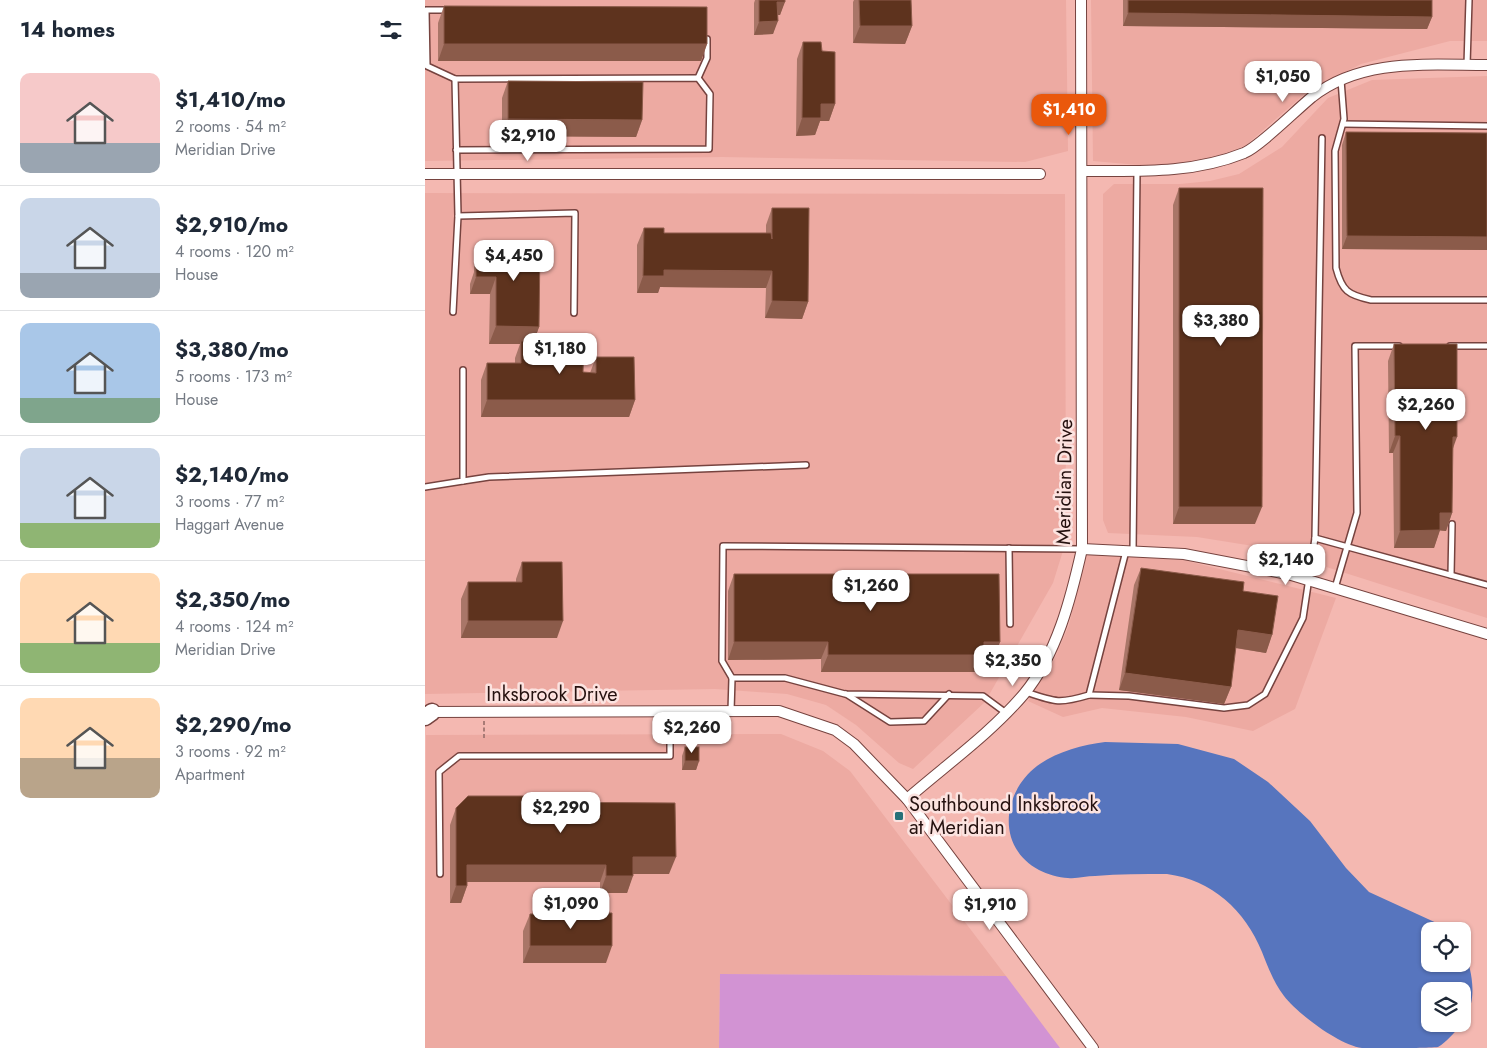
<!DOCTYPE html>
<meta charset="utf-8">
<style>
:root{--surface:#fff;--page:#f2f2f3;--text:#1f2937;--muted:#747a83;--line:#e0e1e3;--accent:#ea580c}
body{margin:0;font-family:Jost,sans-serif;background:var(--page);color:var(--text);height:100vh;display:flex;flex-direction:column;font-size:19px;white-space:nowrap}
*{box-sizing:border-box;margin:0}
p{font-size:16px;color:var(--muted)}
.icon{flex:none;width:28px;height:28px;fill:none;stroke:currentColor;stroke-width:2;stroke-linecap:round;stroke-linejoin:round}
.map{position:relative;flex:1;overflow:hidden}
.sheet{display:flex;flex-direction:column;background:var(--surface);width:425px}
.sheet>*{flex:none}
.buttons{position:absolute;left:996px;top:922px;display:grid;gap:10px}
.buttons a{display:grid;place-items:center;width:50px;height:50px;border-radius:10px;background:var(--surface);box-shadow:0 1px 4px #0004;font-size:25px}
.price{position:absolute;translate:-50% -42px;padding:0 11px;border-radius:10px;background:#fff;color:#222;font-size:16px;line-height:32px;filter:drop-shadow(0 1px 2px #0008)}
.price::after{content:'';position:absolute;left:50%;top:30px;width:15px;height:11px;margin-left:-8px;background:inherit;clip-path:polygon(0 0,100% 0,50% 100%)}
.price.on{background:var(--accent);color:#fff}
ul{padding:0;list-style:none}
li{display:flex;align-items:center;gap:15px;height:125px;padding:0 20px}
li+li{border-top:1px solid var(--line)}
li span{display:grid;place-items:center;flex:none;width:140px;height:100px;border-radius:10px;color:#555}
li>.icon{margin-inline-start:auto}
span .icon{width:60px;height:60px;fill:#fffc;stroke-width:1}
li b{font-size:21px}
h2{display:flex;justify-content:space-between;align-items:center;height:60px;padding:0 20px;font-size:21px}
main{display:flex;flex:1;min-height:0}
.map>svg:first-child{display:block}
.built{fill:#edaaa2}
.green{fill:#d293d3}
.water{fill:#5775be}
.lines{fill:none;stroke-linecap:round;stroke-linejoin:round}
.lane-casing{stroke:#76433f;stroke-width:8}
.street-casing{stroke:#76433f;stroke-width:12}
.primary-casing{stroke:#76433f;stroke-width:19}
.path{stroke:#a87b76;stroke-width:2;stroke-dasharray:4 2.5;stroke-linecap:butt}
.lane{stroke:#fff;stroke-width:5}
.street{stroke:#fff;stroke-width:10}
.primary{stroke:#fff;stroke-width:16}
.wall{fill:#a97668}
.shaded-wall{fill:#8b5b4a}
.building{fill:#5e331e;stroke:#8b5b4a}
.poi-dot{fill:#267078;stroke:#fce3e0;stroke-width:2}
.labels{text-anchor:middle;stroke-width:5;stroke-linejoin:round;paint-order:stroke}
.street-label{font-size:20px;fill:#25110f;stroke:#fce3e0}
.poi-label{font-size:20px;fill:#25110f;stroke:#fce3e0;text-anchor:start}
</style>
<main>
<section class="sheet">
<h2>14 homes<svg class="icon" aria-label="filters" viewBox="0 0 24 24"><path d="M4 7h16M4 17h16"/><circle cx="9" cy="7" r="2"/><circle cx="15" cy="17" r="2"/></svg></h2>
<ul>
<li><span style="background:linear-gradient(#f6c9c9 70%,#9aa5b1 0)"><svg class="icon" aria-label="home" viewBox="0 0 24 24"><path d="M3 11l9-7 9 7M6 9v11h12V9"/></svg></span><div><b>$1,410/mo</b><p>2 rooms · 54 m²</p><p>Meridian Drive</p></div></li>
<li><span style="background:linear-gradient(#c9d6e8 75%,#9aa5b1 0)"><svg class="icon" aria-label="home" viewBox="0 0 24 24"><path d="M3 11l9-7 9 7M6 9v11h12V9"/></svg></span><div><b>$2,910/mo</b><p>4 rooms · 120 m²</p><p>House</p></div></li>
<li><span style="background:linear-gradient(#a9c7e8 75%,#7fa58c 0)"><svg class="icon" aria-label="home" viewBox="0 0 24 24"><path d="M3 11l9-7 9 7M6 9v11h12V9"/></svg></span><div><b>$3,380/mo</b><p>5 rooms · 173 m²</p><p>House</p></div></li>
<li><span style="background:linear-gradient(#c9d6e8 75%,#8fb573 0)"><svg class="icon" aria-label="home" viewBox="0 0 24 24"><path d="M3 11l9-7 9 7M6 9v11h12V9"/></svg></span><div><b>$2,140/mo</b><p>3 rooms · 77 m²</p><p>Haggart Avenue</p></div></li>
<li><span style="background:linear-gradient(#ffd9b3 70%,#8fb573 0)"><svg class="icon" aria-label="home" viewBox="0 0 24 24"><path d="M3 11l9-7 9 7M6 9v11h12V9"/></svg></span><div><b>$2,350/mo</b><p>4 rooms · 124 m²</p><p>Meridian Drive</p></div></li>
<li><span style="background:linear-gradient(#ffd9b3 60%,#b9a48a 0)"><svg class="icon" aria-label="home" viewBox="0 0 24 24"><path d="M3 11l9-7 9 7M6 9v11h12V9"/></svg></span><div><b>$2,290/mo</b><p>3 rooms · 92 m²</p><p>Apartment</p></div></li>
</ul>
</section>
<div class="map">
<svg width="1062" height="1048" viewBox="0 0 1062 1048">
<rect width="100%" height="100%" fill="#f4b8b1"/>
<!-- built -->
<g class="built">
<path d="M 0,0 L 641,0 L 643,151 L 600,162 L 297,157 L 0,161 Z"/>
<path d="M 666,0 L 1062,0 L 1062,41 L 1025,41 L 936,64 L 883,91 L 820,146 L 777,161 L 725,166 L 668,161 Z"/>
<path d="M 1062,76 L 1062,618 L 873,558 L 854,550 L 772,537 L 683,533 L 678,520 L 678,194 L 689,184 L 755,184 L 785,181 L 814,174 L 857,147 L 903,98 L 947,80 Z"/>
<path d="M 0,193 L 640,194 L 641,541 L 628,583 L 560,702 L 488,769 L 474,763 L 431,725 L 401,705 L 362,694 L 290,689 L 0,694 Z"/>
<path d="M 660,554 L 758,560 L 911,598 L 870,709 L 828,731 L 761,717 L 677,708 L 638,717 L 603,701 L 629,660 L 644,625 Z"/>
<path d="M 356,734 L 398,751 L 425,771 L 581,976 L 295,974 L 294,1048 L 0,1048 L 1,735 Z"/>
</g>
<!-- green -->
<path class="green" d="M 295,974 L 581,976 L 635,1048 L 294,1048 Z"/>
<!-- water -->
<path class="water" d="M 680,742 L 753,744 L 809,759 L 843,782 L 885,821 L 921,868 L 944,892 L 1016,925 L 1024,931 L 1005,931 L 1005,964 L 1038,964 L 1038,948 C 1048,972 1053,1000 1038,1023 L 1038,991 L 1005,991 L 1005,1024 L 1037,1024 L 1036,1026 C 1028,1033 1022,1042 1013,1047 C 1005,1048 978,1048 968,1048 C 958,1048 947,1048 937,1048 C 914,1045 873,1014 859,996 C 849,983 843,967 837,952 C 820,910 787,880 742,874 C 718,874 694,874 670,876 C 661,876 652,879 643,878 C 634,878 622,874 614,870 C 571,847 577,793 612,766 C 631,752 657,745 680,742 Z"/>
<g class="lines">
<defs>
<g id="lane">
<path d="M 22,10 L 1,10 L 2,66 L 30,79"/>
<path d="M 1042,65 L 1044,0"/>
<path d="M 273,78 L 282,58 L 282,39"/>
<path d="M 916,80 L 919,119 L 910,151 L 911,268 C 917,291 923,295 946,300 L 1062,300"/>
<path d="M 918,124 L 1062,126"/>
<path d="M 33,216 L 150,213 L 149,313"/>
<path d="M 28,312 L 33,216 L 30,79 L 273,78 L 285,94 L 284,149 L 31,150"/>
<path d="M 1025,346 L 1062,346"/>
<path d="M 38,481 L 64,477 L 381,465"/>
<path d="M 0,487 L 38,481 L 38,370"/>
<path d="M 890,538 L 1062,585"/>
<path d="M 584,548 L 585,624"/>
<path d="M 708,551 L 712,171"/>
<path d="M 1026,575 L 1027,524"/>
<path d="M 910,588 L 932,513 L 930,346 L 974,346"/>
<path d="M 307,678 L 297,661 L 298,546 L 657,549"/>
<path d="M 601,692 C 630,702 634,704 664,695 L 701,551"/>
<path d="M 421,694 L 465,722 L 499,721 L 524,694"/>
<path d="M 664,695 L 704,696 L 799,708 L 823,705 L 840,694 L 878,618 L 890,538 L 897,138"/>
<path d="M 306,711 L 307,678 L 360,678 L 420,694 L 558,696 L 581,713"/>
<path d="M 15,874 L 14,772 L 34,756 L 245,756 L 245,712"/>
</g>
<g id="street">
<path d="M 658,171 C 713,171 767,174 819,153 C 835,146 870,111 887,97 C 937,58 1001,65 1062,65"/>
<path d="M 0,174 L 615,174"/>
<path d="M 657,549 L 759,554 L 863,574 L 1062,634"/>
<path d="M 1,712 L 354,711 L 410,730 L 429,744 L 482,799 L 668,1048"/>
<path d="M 482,799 C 521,765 566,733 599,694 C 632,654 646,598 657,549 L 656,0"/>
</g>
<path id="primary" d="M 0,717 L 7,712"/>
</defs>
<!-- lane casing -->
<use href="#lane" class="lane-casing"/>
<!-- street casing -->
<use href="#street" class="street-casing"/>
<!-- primary casing -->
<use href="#primary" class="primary-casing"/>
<!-- path -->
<path class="path" d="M 59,721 L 59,740"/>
<!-- lane -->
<use href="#lane" class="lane"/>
<!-- street -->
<use href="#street" class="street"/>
<!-- primary -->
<use href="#primary" class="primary"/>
</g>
<!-- wall -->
<g class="wall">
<path d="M 330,0 L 360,0 L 355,15 L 353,15 L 348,34 L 329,35 L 329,3 Z"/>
<path d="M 429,0 L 486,0 L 487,26 L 480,44 L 428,43 L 428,2 Z"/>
<path d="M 698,0 L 1007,0 L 1007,17 L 1002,29 L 698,26 Z"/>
<path d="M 19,6 L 282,44 L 276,61 L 13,61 L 13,23 Z"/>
<path d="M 378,42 L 397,51 L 410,104 L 404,121 L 395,121 L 390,135 L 371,136 L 372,59 Z"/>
<path d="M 83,81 L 217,120 L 211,137 L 77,136 L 77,98 Z"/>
<path d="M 921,132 L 1062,133 L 1062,250 L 917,249 L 917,145 Z"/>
<path d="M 754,188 L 830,524 L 748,524 L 748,205 Z"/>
<path d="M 347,208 L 383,302 L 377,319 L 340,318 L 341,288 L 235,287 L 233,293 L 212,293 L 212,245 L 219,228 L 239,233 L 341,233 L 341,225 Z"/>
<path d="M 55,244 L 114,327 L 109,341 L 158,372 L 165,373 L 171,357 L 210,400 L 204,417 L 56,417 L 56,380 L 62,363 L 90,363 L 90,358 L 95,344 L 64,344 L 65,294 L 45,294 L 45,284 L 49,272 L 49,261 Z"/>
<path d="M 969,344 L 1027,513 L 1021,531 L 1015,530 L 1009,548 L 969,548 L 968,453 L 964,453 L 963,361 Z"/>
<path d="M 97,562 L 132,638 L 36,638 L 36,599 L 43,582 L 91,582 L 91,579 Z"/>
<path d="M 716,568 L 818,591 L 847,635 L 841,653 L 810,648 L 806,687 L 799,704 L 694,690 L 709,585 Z"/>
<path d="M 309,574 L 569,660 L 557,659 L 553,672 L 396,672 L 396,659 L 303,660 L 303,591 Z"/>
<path d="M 260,747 L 274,761 L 271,770 L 257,770 L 257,756 Z"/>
<path d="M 105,802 L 244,874 L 208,874 L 202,893 L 175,893 L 175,882 L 42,882 L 42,886 L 36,903 L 25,903 L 25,825 L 31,808 Z"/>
<path d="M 105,914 L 181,963 L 98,963 L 98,931 Z"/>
</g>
<!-- shaded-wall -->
<g class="shaded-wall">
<path d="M 352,2 L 360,2 L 355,15 L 348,15 Z"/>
<path d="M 703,13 L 1007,17 L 1002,29 L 698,26 Z"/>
<path d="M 353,21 L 348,34 L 329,35 L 334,22 Z"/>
<path d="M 435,26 L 487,26 L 480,44 L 428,43 Z"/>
<path d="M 19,44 L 282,44 L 276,61 L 13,61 Z"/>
<path d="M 396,104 L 410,104 L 404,121 L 395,121 L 390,135 L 371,136 L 377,118 Z"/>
<path d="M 83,119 L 217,120 L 211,137 L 77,136 Z"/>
<path d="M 922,236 L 1062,237 L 1062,250 L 917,249 Z"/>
<path d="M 239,270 L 347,271 L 341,288 L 235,287 L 233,293 L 212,293 L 218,276 Z"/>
<path d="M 51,277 L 71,277 L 65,294 L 45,294 Z"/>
<path d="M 347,301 L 383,302 L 377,319 L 340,318 Z"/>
<path d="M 71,326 L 114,327 L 108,344 L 96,341 L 95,344 L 64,344 Z"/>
<path d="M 62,400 L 210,400 L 204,417 L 56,417 Z"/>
<path d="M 970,436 L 975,436 L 968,453 L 964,453 Z"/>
<path d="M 1028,437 L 1032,437 L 1026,454 Z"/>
<path d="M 754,507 L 837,507 L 830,524 L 748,524 Z"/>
<path d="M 1015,513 L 1027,513 L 1021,531 L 1009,530 Z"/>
<path d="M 1015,530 L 1009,548 L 969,548 L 975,531 Z"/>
<path d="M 43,621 L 138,621 L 132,638 L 36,638 Z"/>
<path d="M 813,630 L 847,635 L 841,653 L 806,647 Z"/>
<path d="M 309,642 L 403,642 L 396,659 L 303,660 Z"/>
<path d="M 559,642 L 575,642 L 569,660 L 557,659 L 553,672 L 396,672 L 403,655 Z"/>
<path d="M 700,673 L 806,687 L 799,704 L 694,690 Z"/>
<path d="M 260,761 L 274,761 L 271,770 L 257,770 Z"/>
<path d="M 208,857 L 251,857 L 244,874 L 202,874 Z"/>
<path d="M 42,865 L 181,865 L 175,882 L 36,882 Z"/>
<path d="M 181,876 L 208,876 L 202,893 L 175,893 Z"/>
<path d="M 31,886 L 42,886 L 36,903 L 25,903 Z"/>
<path d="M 105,946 L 187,946 L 181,963 L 98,963 Z"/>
</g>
<!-- building -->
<g class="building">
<path d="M 334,0 L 360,0 L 360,2 L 352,2 L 353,21 L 334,22 Z"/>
<path d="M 434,0 L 486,0 L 487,26 L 435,26 Z"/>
<path d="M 703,0 L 1007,0 L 1007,17 L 703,13 Z"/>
<path d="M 19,6 L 282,7 L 282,44 L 19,44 Z"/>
<path d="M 378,42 L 396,42 L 397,51 L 410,52 L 410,104 L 396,104 L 396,118 L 377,118 Z"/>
<path d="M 83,81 L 218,82 L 217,120 L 83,119 Z"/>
<path d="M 921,132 L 1062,133 L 1062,237 L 922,236 Z"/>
<path d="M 754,188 L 838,188 L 837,507 L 754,507 Z"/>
<path d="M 347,208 L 384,208 L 383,302 L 347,301 L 347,271 L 239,270 L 239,276 L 218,276 L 219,228 L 239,228 L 239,233 L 346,233 L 347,239 Z"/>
<path d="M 55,244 L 115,244 L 114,327 L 71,326 L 71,277 L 51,277 L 51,267 L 55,267 Z"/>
<path d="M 96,341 L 159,342 L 158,372 L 171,373 L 171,357 L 209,357 L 210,400 L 62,400 L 62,363 L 96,363 Z"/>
<path d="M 969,344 L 1032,344 L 1032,437 L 1028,437 L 1027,513 L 1015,513 L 1015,530 L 975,531 L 975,436 L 970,436 Z"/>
<path d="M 97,562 L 137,562 L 138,621 L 43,621 L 43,582 L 97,582 Z"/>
<path d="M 716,568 L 819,582 L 818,591 L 853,596 L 847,635 L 813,630 L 806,687 L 700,673 Z"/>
<path d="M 309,574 L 574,574 L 575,642 L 559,642 L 559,655 L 403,655 L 403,642 L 309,642 Z"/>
<rect x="260" y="747" width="14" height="14"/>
<path d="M 43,796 L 105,796 L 105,802 L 250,803 L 251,857 L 208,857 L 208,876 L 181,876 L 181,865 L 42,865 L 42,886 L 31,886 L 31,808 Z"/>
<path d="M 187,913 L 187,946 L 105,946 L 105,914 Z"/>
</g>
<!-- markers -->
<rect class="poi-dot" x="469" y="811" width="10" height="10" rx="2.5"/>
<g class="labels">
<!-- street labels -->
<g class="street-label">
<text transform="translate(639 482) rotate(-89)" y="7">Meridian Drive</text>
<text x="127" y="701">Inksbrook Drive</text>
</g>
<!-- poi labels -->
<g class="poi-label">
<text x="484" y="811">Southbound Inksbrook<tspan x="484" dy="23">at Meridian</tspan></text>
</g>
</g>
</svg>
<div class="buttons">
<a><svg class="icon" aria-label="locate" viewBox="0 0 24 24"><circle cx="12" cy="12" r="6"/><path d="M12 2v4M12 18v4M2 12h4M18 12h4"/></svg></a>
<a><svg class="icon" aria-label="layers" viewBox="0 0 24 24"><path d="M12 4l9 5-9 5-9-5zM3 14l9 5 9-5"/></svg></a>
</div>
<b class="price" style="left:858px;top:103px">$1,050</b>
<b class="price on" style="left:644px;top:136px">$1,410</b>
<b class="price" style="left:103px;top:162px">$2,910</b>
<b class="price" style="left:89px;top:282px">$4,450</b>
<b class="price" style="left:796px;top:347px">$3,380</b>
<b class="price" style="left:135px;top:375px">$1,180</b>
<b class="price" style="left:1001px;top:431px">$2,260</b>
<b class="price" style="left:861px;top:586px">$2,140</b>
<b class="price" style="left:446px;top:612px">$1,260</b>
<b class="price" style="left:588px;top:687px">$2,350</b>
<b class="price" style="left:267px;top:754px">$2,260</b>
<b class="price" style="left:136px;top:834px">$2,290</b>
<b class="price" style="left:146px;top:930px">$1,090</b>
<b class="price" style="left:565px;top:931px">$1,910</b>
</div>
</main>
